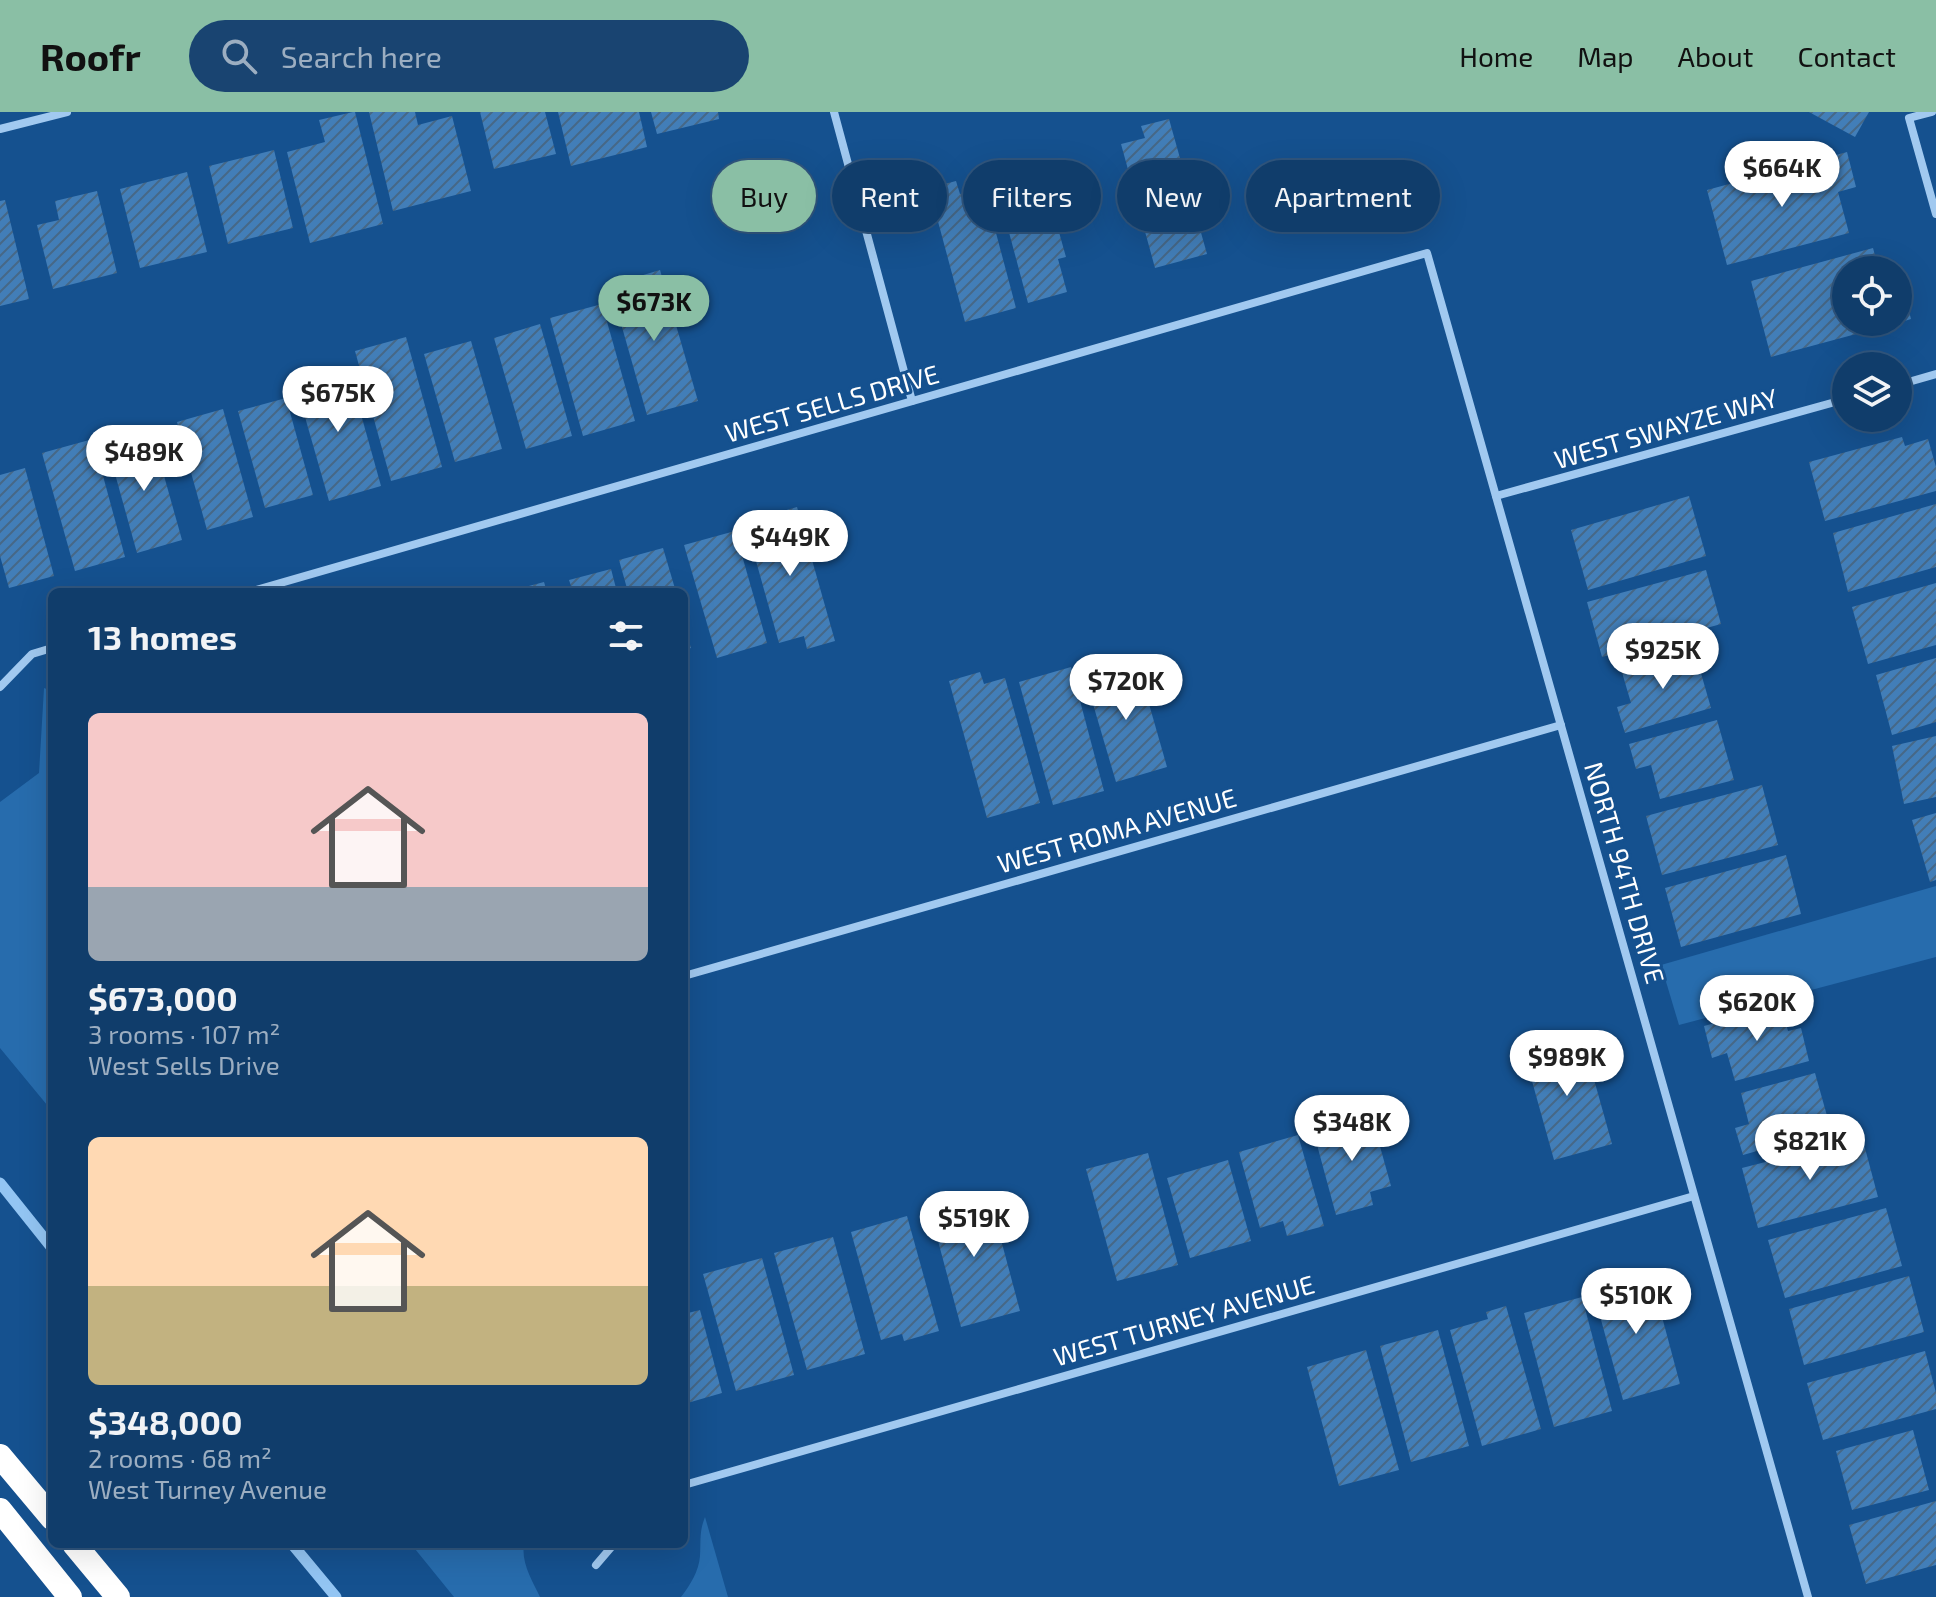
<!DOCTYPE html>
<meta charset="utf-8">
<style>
:root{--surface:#103d6b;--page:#194471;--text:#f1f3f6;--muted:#9caec1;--line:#30567e;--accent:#8abfa5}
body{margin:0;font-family:"Exo 2",sans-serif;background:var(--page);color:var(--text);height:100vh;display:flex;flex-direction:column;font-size:30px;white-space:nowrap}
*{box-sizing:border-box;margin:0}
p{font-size:26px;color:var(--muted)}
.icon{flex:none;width:44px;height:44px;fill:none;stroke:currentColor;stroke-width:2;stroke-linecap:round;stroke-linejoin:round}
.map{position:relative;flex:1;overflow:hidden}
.side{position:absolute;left:48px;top:476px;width:640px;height:960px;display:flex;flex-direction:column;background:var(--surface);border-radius:12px;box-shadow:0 8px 32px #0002,0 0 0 2px var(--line)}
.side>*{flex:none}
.hud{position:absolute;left:712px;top:48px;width:760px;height:72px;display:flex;gap:16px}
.tools{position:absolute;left:1832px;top:144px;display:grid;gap:16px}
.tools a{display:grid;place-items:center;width:80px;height:80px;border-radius:50%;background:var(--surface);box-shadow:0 8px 32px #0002,0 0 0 2px var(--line);font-size:40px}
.price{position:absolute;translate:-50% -68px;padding:0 18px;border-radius:28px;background:#fff;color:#222;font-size:26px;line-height:52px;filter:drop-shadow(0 2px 4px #0008)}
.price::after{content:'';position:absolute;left:50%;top:48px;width:24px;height:18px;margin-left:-12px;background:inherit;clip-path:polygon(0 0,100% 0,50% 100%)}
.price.active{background:var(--accent);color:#111}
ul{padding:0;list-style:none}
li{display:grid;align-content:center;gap:16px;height:424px;padding:0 40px}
li span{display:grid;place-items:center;height:248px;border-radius:12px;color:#555}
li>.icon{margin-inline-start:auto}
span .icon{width:144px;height:144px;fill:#fffc;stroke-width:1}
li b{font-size:34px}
h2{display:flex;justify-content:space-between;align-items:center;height:96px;padding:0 40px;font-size:34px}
.pill{padding:0 28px;border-radius:36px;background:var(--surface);box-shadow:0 8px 32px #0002,0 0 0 2px var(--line);font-size:28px;line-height:72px}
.pill.active{background:var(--accent);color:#111}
header{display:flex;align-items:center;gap:48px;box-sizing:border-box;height:112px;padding:0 40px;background:var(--accent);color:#111}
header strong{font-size:38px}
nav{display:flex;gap:44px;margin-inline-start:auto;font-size:28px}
.search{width:560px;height:72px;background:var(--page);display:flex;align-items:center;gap:20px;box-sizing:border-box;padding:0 28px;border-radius:44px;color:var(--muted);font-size:30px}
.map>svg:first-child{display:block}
.green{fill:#276cad}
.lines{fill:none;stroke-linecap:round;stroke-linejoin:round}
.stream{stroke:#93c5f3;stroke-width:11}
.building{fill:url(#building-hatch)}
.street{stroke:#a1c9f0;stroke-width:8}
.highway{stroke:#fff;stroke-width:24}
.labels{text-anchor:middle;stroke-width:6;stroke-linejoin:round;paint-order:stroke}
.street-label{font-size:26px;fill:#fff;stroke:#15518f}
</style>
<header>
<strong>Roofr</strong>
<div class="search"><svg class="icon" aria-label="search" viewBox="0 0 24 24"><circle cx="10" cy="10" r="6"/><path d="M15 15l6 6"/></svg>Search here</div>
<nav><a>Home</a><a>Map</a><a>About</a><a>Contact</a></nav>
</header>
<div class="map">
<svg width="1936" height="1485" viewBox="0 0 1936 1485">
<defs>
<pattern id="building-hatch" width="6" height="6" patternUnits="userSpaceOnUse" patternTransform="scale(2)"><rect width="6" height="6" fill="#427eb8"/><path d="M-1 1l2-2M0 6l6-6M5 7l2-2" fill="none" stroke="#466887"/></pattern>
</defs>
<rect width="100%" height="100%" fill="#15518f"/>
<!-- green -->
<g class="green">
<path d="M 44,576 L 52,579 L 52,999 L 0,936 L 0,690 L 39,661 Z"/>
<path d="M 1936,774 L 1936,845 L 1679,913 L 1661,853 Z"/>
<path d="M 705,1405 L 728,1485 L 681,1485 C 690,1473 699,1459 700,1444 C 701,1428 699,1420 705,1405 Z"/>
<path d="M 411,1432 L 524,1432 C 521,1451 532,1468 540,1485 L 454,1485 Z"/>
</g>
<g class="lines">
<!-- stream -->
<g class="stream">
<path d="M 0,1071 L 52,1136"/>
<path d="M 292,1432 L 336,1485"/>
</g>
</g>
<!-- building -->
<g class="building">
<path d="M 353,0 L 355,0 L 383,112 L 310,131 L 287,40 L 325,30 L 319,8 Z"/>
<path d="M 369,0 L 415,0 L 418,13 L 452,4 L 471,79 L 393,99 Z"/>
<path d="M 480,0 L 545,0 L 556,42 L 494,57 Z"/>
<path d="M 558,0 L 639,0 L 647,35 L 571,54 Z"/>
<path d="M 651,0 L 718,0 L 719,7 L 657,22 Z"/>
<path d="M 1809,0 L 1869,0 L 1855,25 Z"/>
<path d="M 1169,7 L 1207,142 L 1155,156 L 1121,32 L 1145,26 L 1141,14 Z"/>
<path d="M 274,38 L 293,116 L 228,132 L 209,54 Z"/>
<path d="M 1847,40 L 1856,75 L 1838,80 L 1849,121 L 1727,153 L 1707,78 Z"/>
<path d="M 187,60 L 207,140 L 140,156 L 120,77 Z"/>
<path d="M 956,69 L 960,82 L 984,76 L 1016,196 L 965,210 L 929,76 Z"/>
<path d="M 1046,74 L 1066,145 L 1058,147 L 1067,180 L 1028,191 L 1000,87 Z"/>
<path d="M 97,79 L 117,161 L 53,177 L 37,113 L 59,108 L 55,89 Z"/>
<path d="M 5,88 L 29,187 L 0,194 L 0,89 Z"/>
<path d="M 1873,136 L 1879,158 L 1846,158 L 1846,210 L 1897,211 L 1771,245 L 1751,169 Z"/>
<path d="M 660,158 L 698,289 L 647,303 L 610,173 Z"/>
<path d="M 1902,173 L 1911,207 L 1898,211 L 1898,174 Z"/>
<path d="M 602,192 L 635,309 L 583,324 L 550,206 Z"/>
<path d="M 540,212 L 572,324 L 526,337 L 494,226 Z"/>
<path d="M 406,225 L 442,355 L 391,369 L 355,239 Z"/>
<path d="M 471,229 L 502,337 L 455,350 L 424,242 Z"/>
<path d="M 348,256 L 381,374 L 329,389 L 295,270 Z"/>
<path d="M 286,286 L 313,383 L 265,396 L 238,299 Z"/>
<path d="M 223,297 L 253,405 L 207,418 L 177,310 Z"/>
<path d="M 152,321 L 182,428 L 137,441 L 107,333 Z"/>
<path d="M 1902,325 L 1905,334 L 1928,327 L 1936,355 L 1936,379 L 1825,409 L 1809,350 Z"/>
<path d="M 93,327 L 125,445 L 75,459 L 42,341 Z"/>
<path d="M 25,356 L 54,464 L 9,476 L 0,444 L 0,363 Z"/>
<path d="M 1689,384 L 1706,444 L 1588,478 L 1571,418 Z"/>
<path d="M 1936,392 L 1936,455 L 1848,480 L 1833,421 Z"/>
<path d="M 797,395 L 835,529 L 807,537 L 804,524 L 779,531 L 745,410 Z"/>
<path d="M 735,419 L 767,531 L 717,546 L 684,433 Z"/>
<path d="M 663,436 L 676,480 L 628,480 L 619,448 Z"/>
<path d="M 611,457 L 617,480 L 573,480 L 569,468 Z"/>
<path d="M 1706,458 L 1721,512 L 1602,545 L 1587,490 Z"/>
<path d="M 544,470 L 547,480 L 510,480 L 510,479 Z"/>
<path d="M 1936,471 L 1936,533 L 1868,552 L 1852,495 Z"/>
<path d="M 684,513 L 691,536 L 684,538 Z"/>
<path d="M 1694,537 L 1711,596 L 1625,621 L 1617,595 L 1631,591 L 1621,557 Z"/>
<path d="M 1936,546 L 1936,610 L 1892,623 L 1876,563 Z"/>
<path d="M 1137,550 L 1167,655 L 1116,670 L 1085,565 Z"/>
<path d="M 1071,555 L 1104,679 L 1053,693 L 1019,570 Z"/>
<path d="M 980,560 L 984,572 L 1005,566 L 1040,691 L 987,706 L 949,569 Z"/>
<path d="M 1717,608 L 1734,668 L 1660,687 L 1651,653 L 1636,657 L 1629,632 Z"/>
<path d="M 1936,624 L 1936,685 L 1904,692 L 1892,634 Z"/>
<path d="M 1762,673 L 1778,733 L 1662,763 L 1646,704 Z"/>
<path d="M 1936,701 L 1936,768 L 1930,770 L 1912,708 Z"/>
<path d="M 1786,743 L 1801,802 L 1681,835 L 1665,776 Z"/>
<path d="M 1781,893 L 1788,919 L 1801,916 L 1809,949 L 1735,969 L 1727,941 L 1712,946 L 1704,914 Z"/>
<path d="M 1560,927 L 1563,935 L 1583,928 L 1612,1032 L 1554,1048 L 1523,937 Z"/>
<path d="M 1815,961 L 1831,1018 L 1743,1043 L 1735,1016 L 1749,1012 L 1741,981 Z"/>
<path d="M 1371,1002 L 1391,1074 L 1370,1080 L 1373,1093 L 1336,1103 L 1313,1018 Z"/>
<path d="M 1298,1023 L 1324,1114 L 1287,1124 L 1283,1109 L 1260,1116 L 1239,1040 Z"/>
<path d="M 1862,1025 L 1878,1085 L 1758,1116 L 1742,1056 Z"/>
<path d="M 1148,1041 L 1178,1153 L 1117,1169 L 1086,1057 Z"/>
<path d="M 1228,1048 L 1251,1129 L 1190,1146 L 1167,1066 Z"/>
<path d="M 988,1079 L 1020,1199 L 961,1215 L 929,1095 Z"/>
<path d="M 1886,1096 L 1902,1154 L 1785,1186 L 1768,1128 Z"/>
<path d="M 907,1104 L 939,1219 L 904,1229 L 902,1222 L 881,1228 L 851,1120 Z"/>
<path d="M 833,1125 L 865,1242 L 807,1258 L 774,1141 Z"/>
<path d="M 762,1146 L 794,1263 L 736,1279 L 703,1162 Z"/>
<path d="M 1650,1160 L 1680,1272 L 1623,1288 L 1592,1175 Z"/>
<path d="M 1909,1164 L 1924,1220 L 1804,1253 L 1789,1197 Z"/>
<path d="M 1582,1185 L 1612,1299 L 1554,1315 L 1524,1201 Z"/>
<path d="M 1506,1194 L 1541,1317 L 1482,1334 L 1450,1218 L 1488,1207 L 1486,1200 Z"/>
<path d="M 700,1198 L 722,1281 L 684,1292 L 684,1202 Z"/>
<path d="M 1438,1218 L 1469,1334 L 1411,1350 L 1380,1234 Z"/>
<path d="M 1366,1238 L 1399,1358 L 1339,1374 L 1307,1255 Z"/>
<path d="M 1925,1239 L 1936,1281 L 1936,1297 L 1823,1328 L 1807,1271 Z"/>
<path d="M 1913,1318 L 1929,1378 L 1852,1398 L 1836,1339 Z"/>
<path d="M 1936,1389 L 1936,1453 L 1866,1472 L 1849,1413 Z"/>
</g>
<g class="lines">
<!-- street -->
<g class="street">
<path d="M 834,0 L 912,289"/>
<path d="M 1932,0 L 1909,6 L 1936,102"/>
<path d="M 0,17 L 67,0"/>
<path d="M 1898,273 L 1936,262"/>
<path d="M 1496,384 L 1846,287"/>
<path d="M 249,480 L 1427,141 L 1808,1485"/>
<path d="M 0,575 L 32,542 L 52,536"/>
<path d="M 684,864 L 1561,613"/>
<path d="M 684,1373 L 1694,1084"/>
<path d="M 596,1453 L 614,1432"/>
</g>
<!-- highway -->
<g class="highway">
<path d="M 0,1344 L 52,1406"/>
<path d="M 0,1398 L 70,1485"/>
<path d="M 74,1432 L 118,1485"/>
</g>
</g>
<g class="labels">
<!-- street labels -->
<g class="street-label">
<text transform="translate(832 292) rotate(-16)" y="9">WEST SELLS DRIVE</text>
<text transform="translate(1666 317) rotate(-16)" y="9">WEST SWAYZE WAY</text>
<text transform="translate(1117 719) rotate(-16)" y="9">WEST ROMA AVENUE</text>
<text transform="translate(1624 761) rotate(74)" y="9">NORTH 94TH DRIVE</text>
<text transform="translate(1184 1209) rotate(-16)" y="9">WEST TURNEY AVENUE</text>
</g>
</g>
</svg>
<div class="tools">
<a><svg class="icon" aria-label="locate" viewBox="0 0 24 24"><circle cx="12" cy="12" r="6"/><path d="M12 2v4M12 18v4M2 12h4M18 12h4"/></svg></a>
<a><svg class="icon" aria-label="layers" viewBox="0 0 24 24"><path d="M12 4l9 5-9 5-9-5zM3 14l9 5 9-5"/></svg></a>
</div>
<b class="price" style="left:1782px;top:97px">$664K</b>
<b class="price active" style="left:654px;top:231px">$673K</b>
<b class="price" style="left:338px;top:322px">$675K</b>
<b class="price" style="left:144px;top:381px">$489K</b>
<b class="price" style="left:790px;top:466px">$449K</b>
<b class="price" style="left:1663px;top:579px">$925K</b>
<b class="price" style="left:1126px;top:610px">$720K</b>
<b class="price" style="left:1757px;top:931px">$620K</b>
<b class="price" style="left:1567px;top:986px">$989K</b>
<b class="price" style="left:1352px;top:1051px">$348K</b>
<b class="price" style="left:1810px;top:1070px">$821K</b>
<b class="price" style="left:974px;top:1147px">$519K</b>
<b class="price" style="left:1636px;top:1224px">$510K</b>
<div class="hud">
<a class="pill active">Buy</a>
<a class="pill">Rent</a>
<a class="pill">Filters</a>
<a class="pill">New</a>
<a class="pill">Apartment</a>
</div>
<section class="side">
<h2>13 homes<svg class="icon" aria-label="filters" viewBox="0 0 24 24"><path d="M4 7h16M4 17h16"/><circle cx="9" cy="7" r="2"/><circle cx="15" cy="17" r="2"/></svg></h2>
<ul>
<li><span style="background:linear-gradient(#f6c9c9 70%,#9aa5b1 0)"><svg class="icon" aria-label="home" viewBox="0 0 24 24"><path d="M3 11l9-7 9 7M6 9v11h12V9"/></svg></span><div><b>$673,000</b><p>3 rooms · 107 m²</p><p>West Sells Drive</p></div></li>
<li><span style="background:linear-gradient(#ffd9b3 60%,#c2b280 0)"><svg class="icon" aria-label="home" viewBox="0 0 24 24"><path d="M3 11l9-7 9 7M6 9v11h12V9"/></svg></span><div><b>$348,000</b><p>2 rooms · 68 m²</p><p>West Turney Avenue</p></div></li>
</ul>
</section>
</div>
